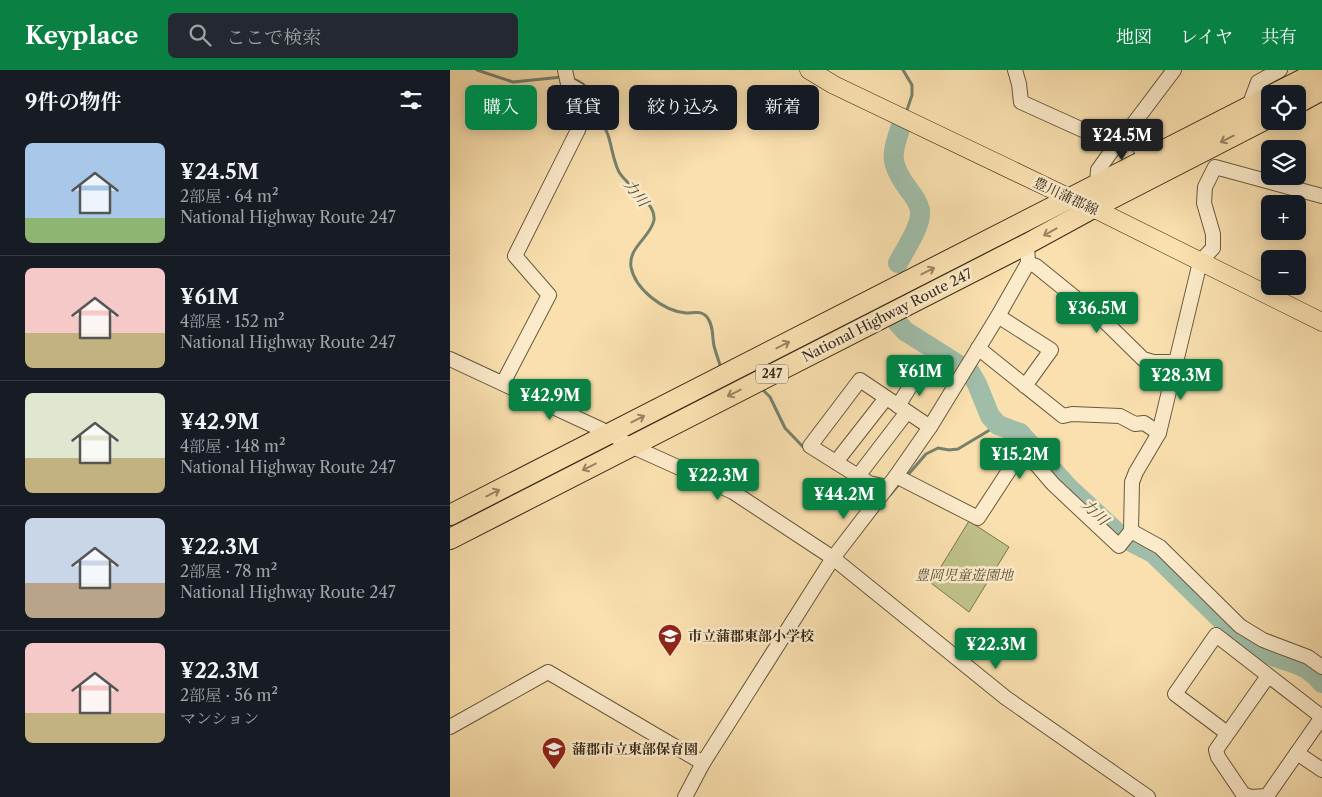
<!DOCTYPE html>
<html lang="ja">
<meta charset="utf-8">
<style>
:root{--surface:#171b24;--page:#242831;--text:#f1f3f6;--muted:#9ea1a6;--line:#363941;--accent:#0b8043}
body{margin:0;font-family:"Libre Caslon Text","Noto Serif JP",serif;background:var(--page);color:var(--text);height:100vh;display:flex;flex-direction:column;font-size:19px;white-space:nowrap}
*{box-sizing:border-box;margin:0}
p{font-size:16px;color:var(--muted)}
.icon{flex:none;width:28px;height:28px;fill:none;stroke:currentColor;stroke-width:2;stroke-linecap:round;stroke-linejoin:round}
.map{position:relative;flex:1;overflow:hidden}
.drawer{display:flex;flex-direction:column;background:var(--surface);width:450px}
.drawer>*{flex:none}
.top-card{position:absolute;left:15px;top:15px;width:475px;height:45px;display:flex;gap:10px}
.tools{position:absolute;left:811px;top:15px;display:grid;gap:10px}
.tools a{display:grid;place-items:center;width:45px;height:45px;border-radius:8px;background:var(--surface);box-shadow:0 2px 12px #0003;font-size:25px}
.price{position:absolute;translate:-50% -42px;padding:0 11px;border-radius:5px;background:var(--accent);color:#fff;font-size:16px;line-height:32px;filter:drop-shadow(0 1px 2px #0008)}
.price::after{content:'';position:absolute;left:50%;top:30px;width:15px;height:11px;margin-left:-8px;background:inherit;clip-path:polygon(0 0,100% 0,50% 100%)}
.price.current{background:#222;color:#fff}
ul{padding:0;list-style:none}
li{display:flex;align-items:center;gap:15px;height:125px;padding:0 25px}
li+li{border-top:1px solid var(--line)}
li span{display:grid;place-items:center;flex:none;width:140px;height:100px;border-radius:8px;color:#555}
li>.icon{margin-inline-start:auto}
span .icon{width:60px;height:60px;fill:#fffc;stroke-width:1}
li b{font-size:21px}
h2{display:flex;justify-content:space-between;align-items:center;height:60px;padding:0 25px;font-size:21px}
.pill{padding:0 18px;border-radius:8px;background:var(--surface);box-shadow:0 2px 12px #0003;font-size:18px;line-height:45px}
.pill.current{background:var(--accent);color:#fff}
header{display:flex;align-items:center;gap:30px;box-sizing:border-box;height:70px;padding:0 25px;background:var(--accent);color:#fff}
header strong{font-size:24px}
nav{display:flex;gap:28px;margin-inline-start:auto;font-size:18px}
.search{width:350px;height:45px;background:var(--page);display:flex;align-items:center;gap:12px;box-sizing:border-box;padding:0 18px;border-radius:8px;color:var(--muted);font-size:19px}
main{display:flex;flex:1;min-height:0}
.map>svg:first-child{display:block}
.park{fill:#c0c28a;stroke:#7b7651}
.lines{fill:none;stroke-linecap:round;stroke-linejoin:round}
.stream{stroke:#75826e;stroke-width:3}
.river{stroke:#9fbda8;stroke-width:20}
.minor-casing{stroke:#67583e;stroke-width:16}
.major-casing{stroke:#362a18;stroke-width:19}
.highway-casing{stroke:#362a18;stroke-width:22}
.minor{stroke:#fcebcb;stroke-width:14}
.major{stroke:#fae0af;stroke-width:18}
.highway{stroke:#fae0af;stroke-width:20}
.oneway{stroke:#988564}
.labels{text-anchor:middle;stroke-width:5;stroke-linejoin:round;paint-order:stroke}
.shield{fill:#fcebcb;stroke:#71644e;stroke-width:1}
.shield-label{font-size:12px;font-weight:bold;fill:#362a18}
.street-label{font-size:14px;fill:#362a18;stroke:#fcebcb}
.park-label{font-size:14px;font-style:italic;fill:#585034;stroke:#fcebcb}
.poi-label{font-size:14px;font-weight:bold;fill:#362a18;stroke:#fcebcb;text-anchor:start}
.water-label{font-size:15px;font-style:italic;fill:#504f3c;stroke:#fcebcb}
</style>
<header>
<strong>Keyplace</strong>
<div class="search"><svg class="icon" aria-label="search" viewBox="0 0 24 24"><circle cx="10" cy="10" r="6"/><path d="M15 15l6 6"/></svg>ここで検索</div>
<nav><a>地図</a><a>レイヤ</a><a>共有</a></nav>
</header>
<main>
<section class="drawer">
<h2>9件の物件<svg class="icon" aria-label="filters" viewBox="0 0 24 24"><path d="M4 7h16M4 17h16"/><circle cx="9" cy="7" r="2"/><circle cx="15" cy="17" r="2"/></svg></h2>
<ul>
<li><span style="background:linear-gradient(#a9c7e8 75%,#8fb573 0)"><svg class="icon" aria-label="home" viewBox="0 0 24 24"><path d="M3 11l9-7 9 7M6 9v11h12V9"/></svg></span><div><b>¥24.5M</b><p>2部屋 · 64 m²</p><p>National Highway Route 247</p></div></li>
<li><span style="background:linear-gradient(#f6c9c9 65%,#c2b280 0)"><svg class="icon" aria-label="home" viewBox="0 0 24 24"><path d="M3 11l9-7 9 7M6 9v11h12V9"/></svg></span><div><b>¥61M</b><p>4部屋 · 152 m²</p><p>National Highway Route 247</p></div></li>
<li><span style="background:linear-gradient(#dfe7d0 65%,#c2b280 0)"><svg class="icon" aria-label="home" viewBox="0 0 24 24"><path d="M3 11l9-7 9 7M6 9v11h12V9"/></svg></span><div><b>¥42.9M</b><p>4部屋 · 148 m²</p><p>National Highway Route 247</p></div></li>
<li><span style="background:linear-gradient(#c9d6e8 65%,#b9a48a 0)"><svg class="icon" aria-label="home" viewBox="0 0 24 24"><path d="M3 11l9-7 9 7M6 9v11h12V9"/></svg></span><div><b>¥22.3M</b><p>2部屋 · 78 m²</p><p>National Highway Route 247</p></div></li>
<li><span style="background:linear-gradient(#f6c9c9 70%,#c2b280 0)"><svg class="icon" aria-label="home" viewBox="0 0 24 24"><path d="M3 11l9-7 9 7M6 9v11h12V9"/></svg></span><div><b>¥22.3M</b><p>2部屋 · 56 m²</p><p>マンション</p></div></li>
</ul>
</section>
<div class="map">
<svg width="872" height="727" viewBox="0 0 872 727">
<rect width="100%" height="100%" fill="#fae0af"/>
<filter id="stains"><feTurbulence type="fractalNoise" baseFrequency=".004" numOctaves="4"/><feColorMatrix values="0 0 0 0 .2 0 0 0 0 .09 0 0 0 0 .02 0 0 0 .5 -.17"/></filter>
<radialGradient id="worn" r=".72"><stop offset=".6" stop-color="#630" stop-opacity="0"/><stop offset="1" stop-color="#630" stop-opacity=".3"/></radialGradient>
<!-- park -->
<path class="park" d="M 519,451 L 559,477 L 519,542 L 481,513 Z"/>
<g class="lines">
<!-- stream -->
<g class="stream">
<path d="M 27,0 L 63,12 L 112,7"/>
<path d="M 453,0 L 462,15 L 462,25 L 457,40"/>
<path d="M 123,9 C 128,11 132,13 136,17 C 141,23 143,30 146,37 C 150,47 154,56 158,65 C 162,77 163,90 169,102 C 177,116 206,132 204,150 C 201,167 178,177 181,197 C 185,219 213,241 236,243 C 244,243 251,240 257,247 C 264,256 262,267 264,276 C 266,283 268,289 270,295"/>
<path d="M 314,321 L 320,327 L 335,358 L 357,381"/>
<path d="M 456,407 L 476,384 L 488,378 L 499,380 L 508,379 L 548,355"/>
<path d="M 440,425 L 450,413"/>
</g>
<!-- river -->
<g class="river">
<path d="M 448,193 C 455,179 472,156 470,140 C 468,132 463,125 459,120 C 439,93 441,85 451,56"/>
<path d="M 446,251 L 455,261 L 520,302 L 527,314 L 540,346 L 548,355 L 570,363 L 617,416 L 672,467 L 703,483 L 788,566 C 797,573 807,579 818,584 C 840,594 855,592 872,613"/>
</g>
<defs>
<g id="minor">
<path d="M 565,0 L 569,14 L 571,32 L 666,75"/>
<path d="M 799,36 L 808,12 L 830,0"/>
<path d="M 678,61 L 697,88"/>
<path d="M 647,113 L 648,100 L 666,75 L 678,61 L 724,0"/>
<path d="M 578,193 L 586,196 L 628,230 L 639,236 L 693,289 L 703,292 L 726,292"/>
<path d="M 548,246 L 601,280 L 575,316"/>
<path d="M 528,278 L 613,346 L 622,344 L 670,346 L 685,354 L 694,353 L 709,363"/>
<path d="M 0,289 L 159,363 L 181,376 L 283,422 L 383,488 L 556,628 L 698,727"/>
<path d="M 53,313 L 99,225 L 65,186 L 128,60 L 138,32 L 130,21 L 118,14 L 115,0"/>
<path d="M 448,336 L 469,302"/>
<path d="M 386,392 L 436,328"/>
<path d="M 408,406 L 457,342"/>
<path d="M 446,406 L 528,448 L 573,379 L 603,414 L 669,476 L 681,461 L 710,477 L 790,556 L 813,570 L 858,587 L 872,597"/>
<path d="M 437,417 L 419,413 L 360,376 L 410,310 L 480,357"/>
<path d="M 681,461 L 682,412 L 686,402 L 709,363 L 750,192 L 763,178 L 763,164 L 754,133 L 755,117 L 765,97 L 872,126"/>
<path d="M 0,657 L 98,602 L 253,693"/>
<path d="M 777,663 L 725,624 L 766,565 L 872,647 L 817,726 L 801,727 L 793,724 L 768,687 L 766,680 L 818,606"/>
<path d="M 847,683 L 872,700"/>
<path d="M 235,727 L 253,693 L 383,488 L 446,406 L 480,357 L 548,246 L 578,193 L 577,174"/>
</g>
<path id="major" d="M 359,0 L 384,15 L 620,128 L 643,138 L 872,252"/>
<g id="highway">
<path d="M 824,24 L 871,0"/>
<path d="M 848,33 L 872,20"/>
<path d="M 0,445 L 820,26"/>
<path d="M 0,469 L 577,174 L 643,138 L 820,47"/>
</g>
</defs>
<!-- minor casing -->
<use href="#minor" class="minor-casing"/>
<!-- major casing -->
<use href="#major" class="major-casing"/>
<!-- highway casing -->
<use href="#highway" class="highway-casing"/>
<!-- minor -->
<use href="#minor" class="minor"/>
<!-- major -->
<use href="#major" class="major"/>
<!-- highway -->
<use href="#highway" class="highway"/>
</g>
<!-- one-way arrows -->
<defs><path id="oneway-shaft" d="M-6 0H5M1.5-3L5.5 0L1.5 3" fill="none" stroke-width="1.6" stroke-linecap="round" stroke-linejoin="round" transform="scale(1.25)"/></defs>
<g class="oneway">
<use href="#oneway-shaft" transform="translate(777 69) rotate(153)"/>
<use href="#oneway-shaft" transform="translate(600 162) rotate(151)"/>
<use href="#oneway-shaft" transform="translate(478 201) rotate(-27)"/>
<use href="#oneway-shaft" transform="translate(333 275) rotate(-27)"/>
<use href="#oneway-shaft" transform="translate(284 323) rotate(153)"/>
<use href="#oneway-shaft" transform="translate(188 349) rotate(-27)"/>
<use href="#oneway-shaft" transform="translate(139 397) rotate(153)"/>
<use href="#oneway-shaft" transform="translate(43 423) rotate(-27)"/>
</g>
<!-- icons -->
<defs>
<symbol id="school-pin" viewBox="-11 -11 22 30"><path d="M0 17L-7.5 6A9.5 9.5 0 1 1 7.5 6Z" fill="#8f2418" stroke="#fcebcb"/><path d="M0-5L7-2L0 1L-7-2ZM-4 1L0 2.5L4 1V4Q0 6-4 4Z" fill="#fff"/></symbol>
</defs>
<g fill-rule="evenodd">
<use href="#school-pin" x="206" y="552" width="28" height="38"/>
<use href="#school-pin" x="90" y="665" width="28" height="38"/>
</g>
<g class="labels">
<!-- shield labels -->
<rect class="shield" x="306" y="294.5" width="32" height="19" rx="4"/>
<g class="shield-label">
<text x="322" y="308">247</text>
</g>
<!-- street labels -->
<g class="street-label">
<text transform="translate(616 126) rotate(25)" y="5">豊川蒲郡線</text>
<text transform="translate(437 245) rotate(-27)" y="5">National Highway Route 247</text>
</g>
<!-- park labels -->
<g class="park-label">
<text x="514" y="510">豊岡児童遊園地</text>
</g>
<!-- poi labels -->
<g class="poi-label">
<text x="238" y="571">市立蒲郡東部小学校</text>
<text x="122" y="684">蒲郡市立東部保育園</text>
</g>
<!-- water labels -->
<g class="water-label">
<text transform="translate(186 123) rotate(52)" y="5">力川</text>
<text transform="translate(645 442) rotate(43)" y="5">力川</text>
</g>
</g>
<rect width="100%" height="100%" filter="url(#stains)"/>
<rect width="100%" height="100%" fill="url(#worn)"/>
</svg>
<div class="tools">
<a><svg class="icon" aria-label="locate" viewBox="0 0 24 24"><circle cx="12" cy="12" r="6"/><path d="M12 2v4M12 18v4M2 12h4M18 12h4"/></svg></a>
<a><svg class="icon" aria-label="layers" viewBox="0 0 24 24"><path d="M12 4l9 5-9 5-9-5zM3 14l9 5 9-5"/></svg></a>
<a>+</a>
<a>−</a>
</div>
<b class="price current" style="left:672px;top:91px">¥24.5M</b>
<b class="price" style="left:647px;top:264px">¥36.5M</b>
<b class="price" style="left:470px;top:327px">¥61M</b>
<b class="price" style="left:731px;top:331px">¥28.3M</b>
<b class="price" style="left:100px;top:351px">¥42.9M</b>
<b class="price" style="left:570px;top:410px">¥15.2M</b>
<b class="price" style="left:268px;top:431px">¥22.3M</b>
<b class="price" style="left:394px;top:450px">¥44.2M</b>
<b class="price" style="left:546px;top:600px">¥22.3M</b>
<div class="top-card">
<a class="pill current">購入</a>
<a class="pill">賃貸</a>
<a class="pill">絞り込み</a>
<a class="pill">新着</a>
</div>
</div>
</main>
